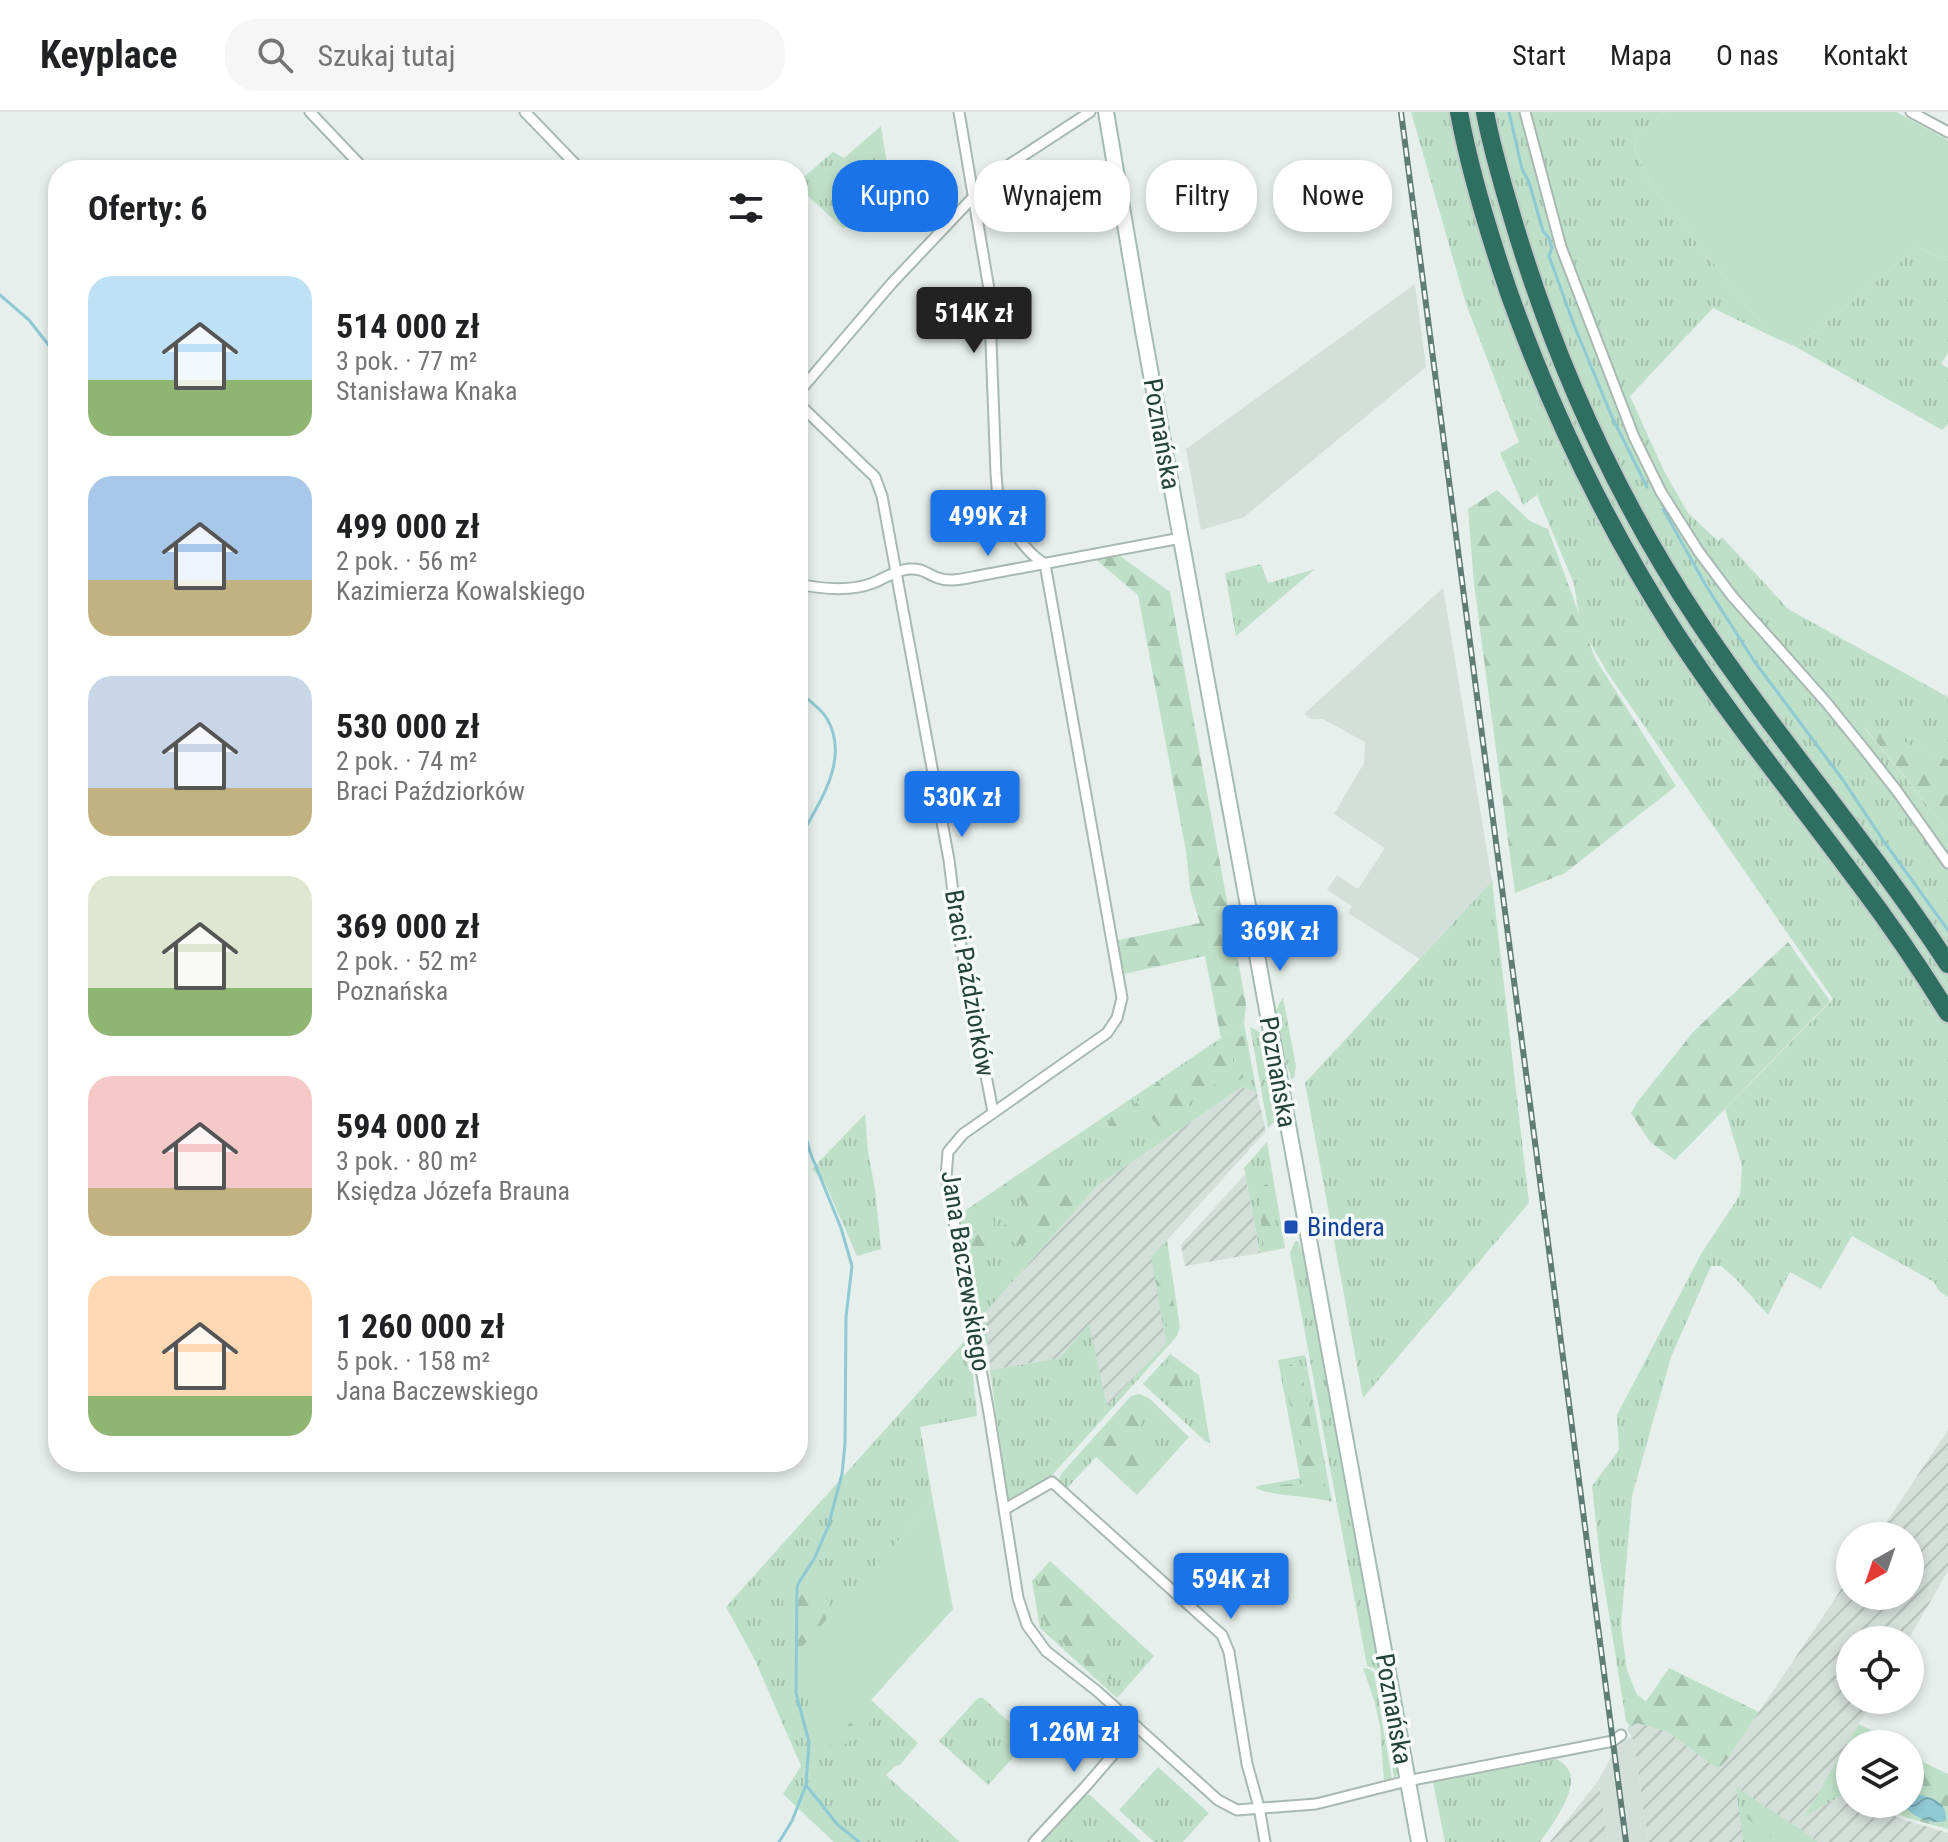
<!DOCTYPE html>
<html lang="pl">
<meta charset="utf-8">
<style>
:root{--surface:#fff;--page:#f6f6f6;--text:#202124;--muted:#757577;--line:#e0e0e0;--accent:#1a73e8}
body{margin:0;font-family:"Roboto Condensed",sans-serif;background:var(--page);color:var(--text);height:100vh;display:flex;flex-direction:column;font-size:30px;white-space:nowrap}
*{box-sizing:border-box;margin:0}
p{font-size:26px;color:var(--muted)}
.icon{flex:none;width:44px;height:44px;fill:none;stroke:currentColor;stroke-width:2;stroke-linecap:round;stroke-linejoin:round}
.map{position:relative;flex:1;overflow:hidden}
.details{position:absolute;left:48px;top:48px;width:760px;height:1312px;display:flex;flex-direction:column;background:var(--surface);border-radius:32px;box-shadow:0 4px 12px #0003}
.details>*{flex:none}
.banner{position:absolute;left:832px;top:48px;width:760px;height:72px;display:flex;gap:16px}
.needle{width:52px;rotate:220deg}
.buttons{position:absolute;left:1836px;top:1410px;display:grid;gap:16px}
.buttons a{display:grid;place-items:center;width:88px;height:88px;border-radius:50%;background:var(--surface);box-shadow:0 4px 12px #0003;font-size:40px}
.price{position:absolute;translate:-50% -68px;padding:0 18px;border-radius:8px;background:var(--accent);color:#fff;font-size:26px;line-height:52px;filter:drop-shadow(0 2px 4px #0008)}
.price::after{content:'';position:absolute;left:50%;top:48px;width:24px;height:18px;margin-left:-12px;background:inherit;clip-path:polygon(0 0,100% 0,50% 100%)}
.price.on{background:#222;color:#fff}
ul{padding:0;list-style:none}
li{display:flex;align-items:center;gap:24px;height:200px;padding:0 40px}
li span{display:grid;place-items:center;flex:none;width:224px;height:160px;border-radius:24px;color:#555}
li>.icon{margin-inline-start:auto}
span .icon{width:96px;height:96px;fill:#fffc;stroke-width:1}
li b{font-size:34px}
h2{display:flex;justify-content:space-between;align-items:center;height:96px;padding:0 40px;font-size:34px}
.chip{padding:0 28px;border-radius:32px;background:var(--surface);box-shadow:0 4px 12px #0003;font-size:28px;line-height:72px}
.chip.on{background:var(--accent);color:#fff}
header{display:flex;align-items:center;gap:48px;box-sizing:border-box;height:112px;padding:0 40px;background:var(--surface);border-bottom:2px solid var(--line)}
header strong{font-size:38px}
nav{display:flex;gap:44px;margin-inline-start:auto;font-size:28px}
.search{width:560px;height:72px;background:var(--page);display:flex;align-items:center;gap:20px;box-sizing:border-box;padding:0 28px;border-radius:32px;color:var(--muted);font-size:30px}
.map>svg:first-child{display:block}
.built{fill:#d4dfda}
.industrial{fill:url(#industrial-furrows)}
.grass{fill:url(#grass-tufts)}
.forest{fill:url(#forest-firs)}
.garden{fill:#bfe0c8}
.water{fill:url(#water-waves)}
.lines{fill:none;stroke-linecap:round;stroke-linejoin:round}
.stream{stroke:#8ec9d4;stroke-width:3}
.minor-casing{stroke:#a8b8b2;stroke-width:13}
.secondary-casing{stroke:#a4bbb3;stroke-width:18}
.motorway-casing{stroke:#c2cac8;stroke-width:22}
.minor{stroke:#fff;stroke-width:9}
.secondary{stroke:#fff;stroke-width:14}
.motorway{stroke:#2f6f62;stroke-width:18}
.rail-casing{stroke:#5f7d75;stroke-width:6}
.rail{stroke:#f7fbf9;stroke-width:3;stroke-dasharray:9;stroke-linecap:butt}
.transit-dot{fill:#1a4fb4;stroke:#f7fbf9;stroke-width:3}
.labels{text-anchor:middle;stroke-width:7;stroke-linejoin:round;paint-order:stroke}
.street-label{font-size:26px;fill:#24423a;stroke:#f7fbf9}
.transit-label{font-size:26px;fill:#164399;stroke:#f7fbf9;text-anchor:start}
</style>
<header>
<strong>Keyplace</strong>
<div class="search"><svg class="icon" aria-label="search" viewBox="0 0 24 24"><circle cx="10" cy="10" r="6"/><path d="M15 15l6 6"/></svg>Szukaj tutaj</div>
<nav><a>Start</a><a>Mapa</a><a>O nas</a><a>Kontakt</a></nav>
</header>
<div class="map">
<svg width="1948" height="1730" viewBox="0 0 1948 1730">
<defs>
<pattern id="industrial-furrows" width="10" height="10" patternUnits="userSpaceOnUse" patternTransform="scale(2)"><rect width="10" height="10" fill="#d4dfda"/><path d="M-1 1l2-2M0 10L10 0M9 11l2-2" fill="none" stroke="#b6c1bc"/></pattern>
<pattern id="grass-tufts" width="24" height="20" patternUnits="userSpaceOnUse" patternTransform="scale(2)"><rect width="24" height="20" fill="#bfe0c8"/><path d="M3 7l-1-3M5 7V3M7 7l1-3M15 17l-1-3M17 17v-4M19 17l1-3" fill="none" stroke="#a4c1ad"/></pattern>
<pattern id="forest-firs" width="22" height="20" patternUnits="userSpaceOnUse" patternTransform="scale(2)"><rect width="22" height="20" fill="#bfe0c8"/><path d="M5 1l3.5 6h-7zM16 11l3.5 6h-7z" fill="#a4c1ad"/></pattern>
<pattern id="water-waves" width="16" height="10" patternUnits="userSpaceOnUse" patternTransform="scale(2)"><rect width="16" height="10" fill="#8ec9d4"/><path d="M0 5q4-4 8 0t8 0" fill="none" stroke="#74a5ad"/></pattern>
</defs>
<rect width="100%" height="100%" fill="#e6efeb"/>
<!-- built -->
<g class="built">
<path d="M 1415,172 L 1426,255 L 1244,405 L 1201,418 L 1186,337 Z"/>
<path d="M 1443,476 L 1492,769 L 1420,847 L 1348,801 L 1352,794 L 1327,778 L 1337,763 L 1358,777 L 1385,736 L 1334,702 L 1364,651 L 1365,630 L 1323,607 L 1311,607 L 1304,602 Z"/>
<path d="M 1631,1625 L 1634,1629 L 1648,1730 L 1608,1730 L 1598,1669 L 1615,1638 L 1621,1631 Z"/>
</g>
<!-- industrial -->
<g class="industrial">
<path d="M 1242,975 L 1257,981 L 1266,1019 L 1152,1145 L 1166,1231 L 1106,1295 L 1088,1213 L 1059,1246 L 990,1258 L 985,1201 L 1097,1074 Z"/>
<path d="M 1245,1062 L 1260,1141 L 1185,1154 L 1181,1133 Z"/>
<path d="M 1948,1318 L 1948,1459 L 1908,1528 L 1850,1528 L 1850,1588 L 1873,1588 L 1805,1704 L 1847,1680 L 1850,1682 L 1850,1692 L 1871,1692 L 1899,1706 L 1948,1721 L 1948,1730 L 1648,1730 L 1634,1629 L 1627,1617 L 1637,1611 L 1658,1616 L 1668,1620 L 1718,1657 L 1726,1649 L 1850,1464 L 1850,1484 L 1910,1484 L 1910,1424 L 1877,1424 Z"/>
<path d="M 1598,1669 L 1608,1730 L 1550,1730 Z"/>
</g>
<!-- grass -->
<g class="grass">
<path d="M 1411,0 L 1666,0 L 1639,21 L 1635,28 L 1634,36 L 1651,72 L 1771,224 L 1713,196 L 1630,284 L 1663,357 L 1688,401 L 1718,429 L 1722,425 L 1788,497 L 1948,585 L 1948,648 L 1864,615 L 1948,719 L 1948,1185 L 1939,1179 L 1934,1170 L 1852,1124 L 1821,1177 L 1790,1160 L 1768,1203 L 1736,1167 L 1721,1154 L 1711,1154 L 1671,1245 L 1632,1384 L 1621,1514 L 1627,1558 L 1637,1583 L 1646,1589 L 1630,1614 L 1626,1609 L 1600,1447 L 1592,1374 L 1619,1338 L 1617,1303 L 1701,1142 L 1740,1083 L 1742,1054 L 1725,997 L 1833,887 L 1607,560 L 1581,515 L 1574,472 L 1537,383 L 1523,393 L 1500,341 L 1519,330 L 1466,192 Z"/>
<path d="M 881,14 L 889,65 L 844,117 L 798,75 L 798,70 L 833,40 L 844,46 Z"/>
<path d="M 1918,135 L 1948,149 L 1948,241 L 1941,252 L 1948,256 L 1948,312 L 1942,318 L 1796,235 Z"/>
<path d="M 1261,452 L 1268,471 L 1315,457 L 1236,524 L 1225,461 Z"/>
<path d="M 1492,769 L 1529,1091 L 1363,1286 L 1305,971 Z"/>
<path d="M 1283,886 L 1296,954 L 1294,966 L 1291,967 C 1286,942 1264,909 1283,886 Z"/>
<path d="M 1244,912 L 1257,981 L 1242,975 L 1097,1074 L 985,1201 L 988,1233 L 978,1219 L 957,1104 L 1221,926 Z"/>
<path d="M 1250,915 L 1260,920 L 1267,931 L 1277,998 L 1277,1007 L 1268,1016 Z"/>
<path d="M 865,1002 L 868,1040 L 875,1077 L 881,1137 L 857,1144 L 825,1071 L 812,1057 Z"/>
<path d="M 1267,1030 L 1285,1136 L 1260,1141 L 1244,1056 Z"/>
<path d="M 1167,1128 L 1180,1215 L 1177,1224 L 1046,1370 L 1018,1386 L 1008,1388 L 990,1258 L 1059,1246 L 1089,1212 L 1107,1294 L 1166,1231 L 1151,1145 Z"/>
<path d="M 1295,1129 L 1298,1129 L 1306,1151 L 1399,1656 L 1398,1662 L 1394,1666 L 1377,1562 L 1375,1557 L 1367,1554 L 1290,1141 Z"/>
<path d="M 969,1224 L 977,1304 L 920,1315 L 933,1389 L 906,1419 L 913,1540 L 871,1588 L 918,1631 L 900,1653 L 895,1654 L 886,1663 L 960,1730 L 834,1730 L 783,1682 L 801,1654 L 754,1546 L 726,1495 Z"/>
<path d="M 1170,1242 L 1199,1263 L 1210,1331 L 1205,1329 L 1143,1272 Z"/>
<path d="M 1305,1243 L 1332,1390 C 1306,1383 1280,1386 1255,1376 L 1258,1374 L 1300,1366 L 1278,1248 Z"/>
<path d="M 1139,1282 L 1149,1286 L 1189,1325 L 1137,1383 L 1096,1345 L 1067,1376 L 1059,1368 L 1061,1362 L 1131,1284 Z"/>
<path d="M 1050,1449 L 1154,1544 L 1117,1586 L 1040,1516 L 1032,1469 Z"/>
<path d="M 1363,1556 L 1370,1557 L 1374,1561 L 1392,1668 L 1384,1669 L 1380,1615 L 1375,1591 Z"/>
<path d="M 978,1586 L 983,1586 L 1029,1628 L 988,1673 L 939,1629 Z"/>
<path d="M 1859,1612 L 1899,1632 L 1850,1632 L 1850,1682 L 1847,1680 L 1804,1705 Z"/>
<path d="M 1556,1647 C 1592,1663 1553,1711 1540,1730 L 1445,1730 L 1433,1670 Z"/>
<path d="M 1158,1655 L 1209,1701 L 1183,1730 L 1154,1730 L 1119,1698 Z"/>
<path d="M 1736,1675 L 1809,1723 L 1818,1730 L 1743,1730 Z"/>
<path d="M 1086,1683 L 1090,1683 L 1141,1730 L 1042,1730 Z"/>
</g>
<!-- forest -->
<g class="forest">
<path d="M 1497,378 L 1530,409 L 1548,417 L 1595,546 L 1676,674 L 1565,761 L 1515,781 L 1474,472 L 1468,397 Z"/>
<path d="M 1120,444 L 1170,480 L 1246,892 L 1244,912 L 1221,926 L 1205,844 L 1115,864 L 1114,829 L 1200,811 L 1190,778 L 1186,739 L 1138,483 L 1095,447 Z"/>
<path d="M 1863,613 L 1948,648 L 1948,719 Z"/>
<path d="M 1788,830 L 1830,889 L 1675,1048 L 1650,1030 L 1631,1001 L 1638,989 L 1693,920 Z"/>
<path d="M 1237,922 L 1244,925 L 1250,960 L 1240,968 L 1224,968 L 1214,973 L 1201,986 L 1192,988 L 1168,1016 L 1159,1015 L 1152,1007 L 1151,997 L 1146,992 L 1138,998 L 1133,996 C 1144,974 1196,946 1219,932 C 1223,941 1223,948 1234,950 L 1234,928 Z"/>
<path d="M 1115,1003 C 1136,1009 1127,1028 1118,1040 L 1109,1038 L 1103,1030 L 1111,1005 Z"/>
<path d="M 1056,1037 L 1053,1046 L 1058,1054 L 1081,1075 L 1072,1095 L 1036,1124 L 1025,1131 L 1017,1133 L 1003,1123 L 1002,1114 L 1019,1109 L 1026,1100 L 1025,1092 L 1003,1073 Z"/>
<path d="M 1267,1072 L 1272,1079 L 1277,1128 L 1274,1132 L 1264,1133 C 1260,1115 1260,1092 1264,1073 Z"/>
<path d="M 982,1094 C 1003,1107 988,1121 999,1140 L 976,1156 L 964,1113 L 966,1105 Z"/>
<path d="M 1162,1149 L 1168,1150 L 1176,1208 C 1177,1216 1177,1219 1170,1223 C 1164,1204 1152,1166 1162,1149 Z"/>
<path d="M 1169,1248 L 1178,1250 L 1189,1265 L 1181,1274 L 1185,1290 L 1184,1297 L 1176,1296 L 1153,1276 L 1151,1272 L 1160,1263 Z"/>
<path d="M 1292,1252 L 1298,1257 L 1303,1265 L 1310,1310 L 1325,1368 L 1325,1380 C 1307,1381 1286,1383 1271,1375 L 1288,1372 L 1300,1373 L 1303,1370 L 1301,1326 L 1286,1279 L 1284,1261 L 1286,1255 Z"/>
<path d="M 1130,1294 L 1138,1294 L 1143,1300 L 1138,1334 L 1144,1339 L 1168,1335 L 1171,1338 L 1151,1356 L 1141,1372 L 1137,1374 L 1098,1341 L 1090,1340 L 1120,1301 Z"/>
<path d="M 1048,1457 L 1054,1458 L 1098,1502 C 1105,1514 1099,1522 1100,1535 C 1102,1546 1108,1557 1112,1567 C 1096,1569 1088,1554 1078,1544 C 1058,1524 1043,1519 1039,1489 C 1036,1474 1036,1467 1048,1457 Z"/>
<path d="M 806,1464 C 812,1471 824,1479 827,1488 C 833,1503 813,1540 806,1555 L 800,1558 C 774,1546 787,1534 787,1513 C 787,1507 783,1500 783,1494 C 783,1482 792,1473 798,1465 Z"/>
<path d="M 1669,1556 L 1759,1600 L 1726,1649 L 1718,1657 L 1668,1620 L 1637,1611 L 1627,1617 Z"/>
<path d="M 847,1603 L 869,1608 L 870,1617 L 846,1631 L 829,1647 L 823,1630 Z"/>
<path d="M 1910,1644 L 1948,1662 L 1948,1717 L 1907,1706 L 1880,1692 L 1910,1692 Z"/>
<path d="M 1753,1693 L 1804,1730 L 1779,1730 L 1748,1707 L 1747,1697 Z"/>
</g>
<!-- garden -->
<g class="garden">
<path d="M 1666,0 L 1896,0 L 1948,28 L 1948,149 L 1918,135 L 1796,235 L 1771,224 L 1651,72 L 1634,36 L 1635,28 L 1639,21 Z"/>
<path d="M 933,1389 L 953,1497 L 812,1653 L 814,1630 L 801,1536 Z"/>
</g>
<!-- water -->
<path class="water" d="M 1912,1680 C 1929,1686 1948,1687 1946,1709 C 1930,1713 1912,1705 1903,1692 L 1910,1692 L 1910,1683 Z"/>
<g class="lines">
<!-- stream -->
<g class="stream">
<path d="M 1509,0 L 1522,57 L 1529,70 L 1543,119 L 1549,126 L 1552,136 L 1549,144 L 1574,213 L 1612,305 L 1647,375"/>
<path d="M 0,183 L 29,208 L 58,245"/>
<path d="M 1663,397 L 1705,472 L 1754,549 L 1843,668 L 1885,731 L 1948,818"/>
<path d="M 798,579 C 807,587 819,595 826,605 C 852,647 818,692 798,729"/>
<path d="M 798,977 L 805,1022 L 810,1040 L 841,1116 L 852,1154 L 846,1205 L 845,1332 L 842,1362 L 828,1415 L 814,1447 L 798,1472 L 797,1476 L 796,1581 L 809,1630 L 806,1673 L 837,1712 L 859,1730"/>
<path d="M 779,1730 L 792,1709 L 806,1673"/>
</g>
<defs>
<g id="minor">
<path d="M 310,0 L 365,58"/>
<path d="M 525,0 L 581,58"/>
<path d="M 959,0 L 989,177 L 996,362 C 997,371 997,381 999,389 C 1008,412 1024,440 1045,452 L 1122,886 L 1117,906 L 1107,921 L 963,1022 L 948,1040 L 946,1065 L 989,1301 L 1018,1486 L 1027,1513 L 1046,1539 L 1097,1579 L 1218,1688 L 1237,1698 L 1316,1692 L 1407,1669 L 1613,1629 L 1621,1623"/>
<path d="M 1525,0 L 1561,135 L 1634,325 L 1661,380 L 1699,440 L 1732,484 L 1826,590 L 1864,637 L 1897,679 L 1948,751"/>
<path d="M 1911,0 L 1948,20"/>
<path d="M 798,281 L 892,171 L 995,62 L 1090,0"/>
<path d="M 798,291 L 875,365 L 882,384 L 949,748 L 957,813 L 993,1000"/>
<path d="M 798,472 C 822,477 850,480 873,471 C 885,466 896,458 909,457 C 923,456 927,462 938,466 C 951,471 970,465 983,463 L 1181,426"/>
<path d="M 1005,1397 L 1052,1370 L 1222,1523 L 1229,1540 L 1247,1652 L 1259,1695 L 1265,1730"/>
<path d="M 1034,1730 L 1086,1674 L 1137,1615"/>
</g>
<path id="secondary" d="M 1106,0 L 1143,219 L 1419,1730"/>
<g id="motorway">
<path d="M 1459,0 C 1470,61 1489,122 1509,181 C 1552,301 1607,415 1676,522 C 1732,608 1798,688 1859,771 C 1891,813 1920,856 1948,901"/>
<path d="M 1485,0 C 1492,38 1503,74 1514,111 C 1556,252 1617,387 1699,510 C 1777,627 1871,734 1948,852"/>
</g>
</defs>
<!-- minor casing -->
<use href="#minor" class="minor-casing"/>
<!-- secondary casing -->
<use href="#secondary" class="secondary-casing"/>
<!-- motorway casing -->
<use href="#motorway" class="motorway-casing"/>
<!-- minor -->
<use href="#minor" class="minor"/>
<!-- secondary -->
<use href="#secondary" class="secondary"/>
<!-- motorway -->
<use href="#motorway" class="motorway"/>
<defs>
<path id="rail" d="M 1401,0 L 1626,1730"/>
</defs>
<!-- rail casing -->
<use href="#rail" class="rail-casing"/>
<!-- rail -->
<use href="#rail" class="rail"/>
</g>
<!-- markers -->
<rect class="transit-dot" x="1283" y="1107" width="16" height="16" rx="4"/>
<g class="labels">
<!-- street labels -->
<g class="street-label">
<text transform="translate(1162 322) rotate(80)" y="9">Poznańska</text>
<text transform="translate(970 871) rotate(80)" y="9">Braci Paździorków</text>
<text transform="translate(1278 960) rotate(80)" y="9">Poznańska</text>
<text transform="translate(966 1159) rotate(81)" y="9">Jana Baczewskiego</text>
<text transform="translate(1394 1597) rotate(80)" y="9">Poznańska</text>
</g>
<!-- transit labels -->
<g class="transit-label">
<text x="1307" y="1124">Bindera</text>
</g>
</g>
</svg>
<div class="buttons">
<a><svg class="needle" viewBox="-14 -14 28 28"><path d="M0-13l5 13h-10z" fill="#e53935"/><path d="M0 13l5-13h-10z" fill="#757577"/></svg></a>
<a><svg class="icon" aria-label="locate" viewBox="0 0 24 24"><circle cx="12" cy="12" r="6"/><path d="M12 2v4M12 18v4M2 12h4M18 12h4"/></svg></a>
<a><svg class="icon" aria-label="layers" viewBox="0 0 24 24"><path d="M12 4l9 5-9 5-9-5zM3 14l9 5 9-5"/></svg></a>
</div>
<b class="price on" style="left:974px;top:243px">514K zł</b>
<b class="price" style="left:988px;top:446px">499K zł</b>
<b class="price" style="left:962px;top:727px">530K zł</b>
<b class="price" style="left:1280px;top:861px">369K zł</b>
<b class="price" style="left:1231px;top:1509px">594K zł</b>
<b class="price" style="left:1074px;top:1662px">1.26M zł</b>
<div class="banner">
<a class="chip on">Kupno</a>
<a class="chip">Wynajem</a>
<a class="chip">Filtry</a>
<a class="chip">Nowe</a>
</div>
<section class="details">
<h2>Oferty: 6<svg class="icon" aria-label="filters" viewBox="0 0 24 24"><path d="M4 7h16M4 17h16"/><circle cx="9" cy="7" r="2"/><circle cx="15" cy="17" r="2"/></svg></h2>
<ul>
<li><span style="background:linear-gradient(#bfe0f5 65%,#8fb573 0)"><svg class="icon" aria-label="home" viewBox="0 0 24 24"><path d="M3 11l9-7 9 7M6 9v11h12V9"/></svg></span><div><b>514 000 zł</b><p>3 pok. · 77 m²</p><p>Stanisława Knaka</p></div></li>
<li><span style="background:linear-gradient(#a9c7e8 65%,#c2b280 0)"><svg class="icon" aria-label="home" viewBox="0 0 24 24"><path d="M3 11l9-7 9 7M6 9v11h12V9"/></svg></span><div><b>499 000 zł</b><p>2 pok. · 56 m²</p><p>Kazimierza Kowalskiego</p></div></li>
<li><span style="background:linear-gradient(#c9d6e8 70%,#c2b280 0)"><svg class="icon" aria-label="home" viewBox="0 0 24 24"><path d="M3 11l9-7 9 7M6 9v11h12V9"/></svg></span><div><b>530 000 zł</b><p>2 pok. · 74 m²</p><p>Braci Paździorków</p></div></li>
<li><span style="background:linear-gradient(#dfe7d0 70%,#8fb573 0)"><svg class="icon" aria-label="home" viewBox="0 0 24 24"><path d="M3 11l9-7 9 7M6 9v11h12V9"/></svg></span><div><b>369 000 zł</b><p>2 pok. · 52 m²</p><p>Poznańska</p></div></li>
<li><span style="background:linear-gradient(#f6c9c9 70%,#c2b280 0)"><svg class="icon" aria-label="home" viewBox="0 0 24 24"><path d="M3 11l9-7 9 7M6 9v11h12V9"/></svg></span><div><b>594 000 zł</b><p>3 pok. · 80 m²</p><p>Księdza Józefa Brauna</p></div></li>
<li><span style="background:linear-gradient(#ffd9b3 75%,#8fb573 0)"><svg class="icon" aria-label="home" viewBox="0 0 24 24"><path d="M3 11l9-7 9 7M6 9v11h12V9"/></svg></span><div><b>1 260 000 zł</b><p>5 pok. · 158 m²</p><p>Jana Baczewskiego</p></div></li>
</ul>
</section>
</div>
